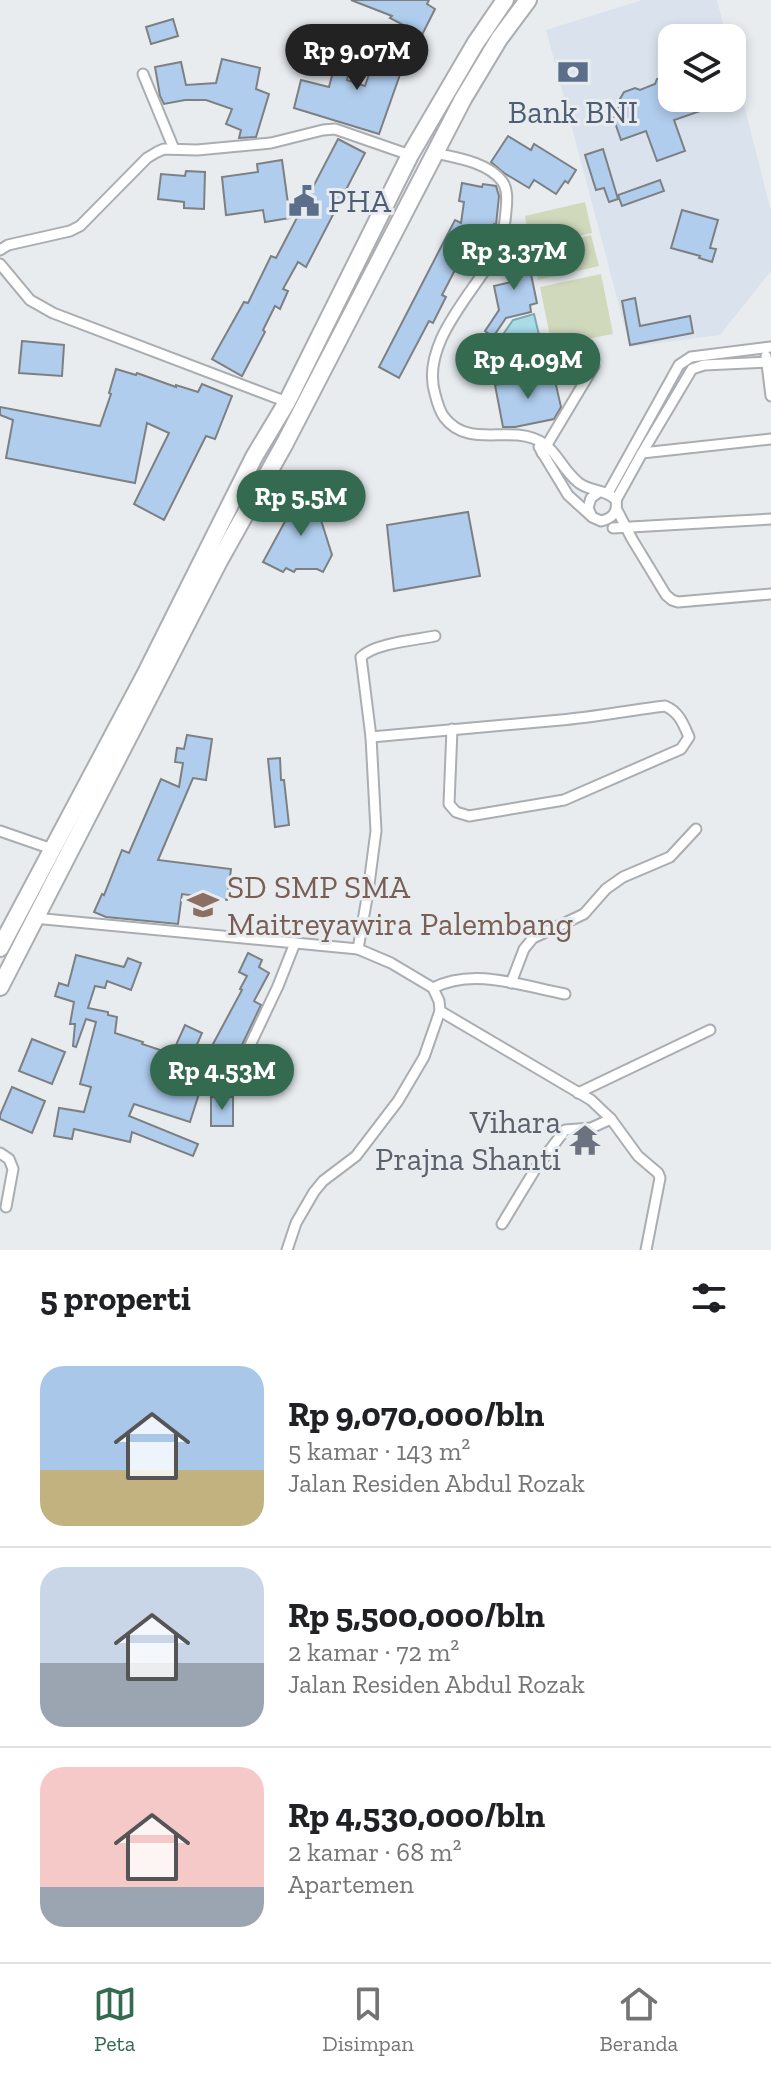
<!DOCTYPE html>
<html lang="id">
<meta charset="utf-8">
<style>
:root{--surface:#fff;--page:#f2f2f2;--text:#202124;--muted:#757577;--line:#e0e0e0;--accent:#336a50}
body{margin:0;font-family:"Zilla Slab",serif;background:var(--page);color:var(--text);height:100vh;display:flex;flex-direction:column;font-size:30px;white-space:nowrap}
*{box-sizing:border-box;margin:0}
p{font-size:26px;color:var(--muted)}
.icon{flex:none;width:44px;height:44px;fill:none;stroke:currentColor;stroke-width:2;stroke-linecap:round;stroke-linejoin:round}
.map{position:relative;height:1250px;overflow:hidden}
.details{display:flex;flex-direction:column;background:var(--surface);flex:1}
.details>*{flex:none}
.fabs{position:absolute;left:658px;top:24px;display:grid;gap:16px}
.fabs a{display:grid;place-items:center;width:88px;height:88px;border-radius:16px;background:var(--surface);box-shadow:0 4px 12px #0003;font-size:40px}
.price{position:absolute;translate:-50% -68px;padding:0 18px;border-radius:28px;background:var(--accent);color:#fff;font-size:26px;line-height:52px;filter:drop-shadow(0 2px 4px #0008)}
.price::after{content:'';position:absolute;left:50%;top:48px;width:24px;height:18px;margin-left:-12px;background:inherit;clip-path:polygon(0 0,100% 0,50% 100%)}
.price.current{background:#222;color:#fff}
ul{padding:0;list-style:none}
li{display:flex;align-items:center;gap:24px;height:200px;padding:0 40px}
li+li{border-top:2px solid var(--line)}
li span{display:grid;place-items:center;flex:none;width:224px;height:160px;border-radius:24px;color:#555}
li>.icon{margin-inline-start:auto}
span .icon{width:96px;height:96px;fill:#fffc;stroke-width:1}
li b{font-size:34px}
h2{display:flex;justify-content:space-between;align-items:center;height:96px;padding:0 40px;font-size:34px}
.tab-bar{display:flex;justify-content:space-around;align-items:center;height:112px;border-top:2px solid var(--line);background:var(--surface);font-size:22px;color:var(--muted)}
.tab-bar a{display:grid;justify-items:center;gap:4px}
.tab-bar .current{color:var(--accent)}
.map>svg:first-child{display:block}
.built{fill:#dae3ed}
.green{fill:#d1d9bd}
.water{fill:#a8dce7;stroke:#82a7af;stroke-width:2}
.building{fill:#b0cdee;stroke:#7d8083;stroke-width:2}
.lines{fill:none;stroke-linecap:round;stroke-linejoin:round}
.minor-casing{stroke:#aaadb1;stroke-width:13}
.trunk-casing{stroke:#aaadb1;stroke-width:20}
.minor{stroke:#fff;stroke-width:9}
.trunk{stroke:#fff;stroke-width:16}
.labels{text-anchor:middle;stroke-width:6;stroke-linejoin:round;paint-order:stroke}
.service-label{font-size:32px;fill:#4e5e75;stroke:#e8ecef}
.education-label{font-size:32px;fill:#785e54;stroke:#e8ecef;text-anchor:start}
.worship-label{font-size:32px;fill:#5b616d;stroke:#e8ecef;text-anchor:end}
</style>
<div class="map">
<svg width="771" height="1250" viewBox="0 0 771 1250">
<rect width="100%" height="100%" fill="#e8ecef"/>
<!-- built -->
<path class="built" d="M 642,0 L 717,0 L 727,38 L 672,38 L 672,98 L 732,98 L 732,58 L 771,211 L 771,271 L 720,335 L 630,347 L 546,30 Z"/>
<!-- green -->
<g class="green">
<path d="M 585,202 L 592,233 L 531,247 L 525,216 Z"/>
<path d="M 591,235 L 599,266 L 538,280 L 531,249 Z"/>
<path d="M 601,274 L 613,334 L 552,346 L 540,287 Z"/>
</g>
<!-- water -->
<path class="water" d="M 534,314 L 545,360 L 520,366 L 515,345 L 502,336 L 513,320 Z"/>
<!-- building -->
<g class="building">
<path d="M 351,0 L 429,0 L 427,4 L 435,9 L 422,35 L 390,18 L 392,16 Z"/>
<path d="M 173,19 L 178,36 L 151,44 L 146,27 Z"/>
<path d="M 381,39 L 409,49 L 379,134 L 294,108 L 301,80 L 329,87 L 334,68 L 349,72 L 347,80 L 365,86 Z"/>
<path d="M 222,59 L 260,68 L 256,89 L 269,94 L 256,137 L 239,138 L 241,130 L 226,124 L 232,109 L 206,100 L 185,100 L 164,104 L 160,96 L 155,67 L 181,62 L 186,85 L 216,83 Z"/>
<path d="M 667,76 L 672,78 L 672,98 L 705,98 L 709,108 L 674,120 L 685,151 L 657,161 L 646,131 L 621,140 L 611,111 L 622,106 L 620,99 L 624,92 L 635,88 L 640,90 L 655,84 L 657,79 Z"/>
<path d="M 508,136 L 531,150 L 534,144 L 576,170 L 568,183 L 565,181 L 556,194 L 534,180 L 529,188 L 504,173 L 491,162 Z"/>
<path d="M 338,139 L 365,153 L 306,267 L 298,262 L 283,289 L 288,291 L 280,309 L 275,306 L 263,330 L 265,332 L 242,376 L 212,359 L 244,302 L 248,303 L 271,256 L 276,258 Z"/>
<path d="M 603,149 L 618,199 L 609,202 L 604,188 L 596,190 L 585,155 Z"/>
<path d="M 282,160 L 290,218 L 265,222 L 263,210 L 226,215 L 222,177 L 258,172 L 257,164 Z"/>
<path d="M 186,171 L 205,172 L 204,209 L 184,208 L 184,202 L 158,199 L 161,174 L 185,176 Z"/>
<path d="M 660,180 L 664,191 L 622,206 L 618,195 Z"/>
<path d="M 462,183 L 482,187 L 483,184 L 496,186 L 499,196 L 496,225 L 494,224 L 480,251 L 468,245 L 442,295 L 446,297 L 433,323 L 429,321 L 399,378 L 379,367 L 455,220 L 461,223 L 464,202 L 459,201 Z"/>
<path d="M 682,210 L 718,220 L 710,248 L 716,249 L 712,262 L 699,258 L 700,256 L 671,248 Z"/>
<path d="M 526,250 L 537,303 L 530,305 L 531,312 L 506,318 L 493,337 L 485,331 L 499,310 L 494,286 L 511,282 L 505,255 Z"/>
<path d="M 635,298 L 640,326 L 690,316 L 693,333 L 630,345 L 622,301 Z"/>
<path d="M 22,341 L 64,345 L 62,376 L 19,373 Z"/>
<path d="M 116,369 L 136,375 L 137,373 L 176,387 L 176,385 L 198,392 L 202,384 L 232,396 L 215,439 L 206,436 L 164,520 L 134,504 L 169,433 L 147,423 L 135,483 L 6,458 L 13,420 L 0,415 L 0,407 L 100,426 L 111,394 L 109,393 Z"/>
<path d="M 553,372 L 561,407 L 554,419 L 515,427 L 503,427 L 495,385 Z"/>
<path d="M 308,479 L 332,555 L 323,572 L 317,569 L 296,569 L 294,572 L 286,568 L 283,572 L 263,562 Z"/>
<path d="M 468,512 L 480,576 L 394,591 L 387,525 Z"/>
<path d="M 187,735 L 212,739 L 206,780 L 193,778 L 158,860 L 231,869 L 227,900 L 182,894 L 178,924 L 106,917 L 94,912 L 102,894 L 104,895 L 122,850 L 129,853 L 161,779 L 179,787 L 183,763 L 175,762 L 177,748 L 184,749 Z"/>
<path d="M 280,758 L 281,780 L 284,780 L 289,825 L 275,827 L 268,759 Z"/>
<path d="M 248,953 L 262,960 L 259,967 L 269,973 L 254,1001 L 261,1005 L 230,1070 L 210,1058 L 217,1047 L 213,1044 L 242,990 L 240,989 L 247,976 L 239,972 Z"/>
<path d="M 76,955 L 124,967 L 128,958 L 141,963 L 131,990 L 107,981 L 105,988 L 95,986 L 88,1008 L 108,1012 L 108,1015 L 117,1017 L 115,1033 L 143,1042 L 142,1044 L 172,1054 L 185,1025 L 202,1033 L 192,1056 L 209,1062 L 190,1122 L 134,1104 L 129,1116 L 198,1144 L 193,1156 L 132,1132 L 130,1142 L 74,1129 L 72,1139 L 54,1136 L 59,1108 L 84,1112 L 91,1087 L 80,1084 L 96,1022 L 86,1019 L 76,1047 L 73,1046 L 75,1024 L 70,1024 L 74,1002 L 55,996 L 59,983 L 68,986 Z"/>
<path d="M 32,1039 L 65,1052 L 52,1084 L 19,1071 Z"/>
<path d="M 12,1087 L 45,1101 L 32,1133 L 0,1119 L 0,1115 Z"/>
<rect x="211" y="1097" width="22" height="29"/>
</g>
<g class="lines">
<defs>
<g id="minor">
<path d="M 143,74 L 174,149"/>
<path d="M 435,153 C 457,158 487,162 502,181 C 508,189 507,201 506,211 C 505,223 503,236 499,247 C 495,256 488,265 483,273 C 460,307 422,351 435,394 C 437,402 439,410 444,417 C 463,442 491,433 518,435 C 557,439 555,464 579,483 C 591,492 606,489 616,500 C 618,512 613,518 601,521 L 592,517 L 588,508 L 591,498 L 599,492"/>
<path d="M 0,250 L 8,245 L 70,231 L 80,226 L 147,158 L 157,152 L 164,149 L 197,150 L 271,143 L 323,130 L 335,129 L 410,155"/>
<path d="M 0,264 L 30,300 L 53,313 L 287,402"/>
<path d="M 766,356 L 771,396"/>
<path d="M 539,447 L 568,495 L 590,515"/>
<path d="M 542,453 L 594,366"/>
<path d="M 642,453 L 771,439"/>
<path d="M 608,493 L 679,365 L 691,357 L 771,347"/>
<path d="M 616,500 L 642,453 L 692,369 L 704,365 L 771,362"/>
<path d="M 617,510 L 632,539 L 666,595 L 672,600 L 678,602 L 771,594"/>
<path d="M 613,528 L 771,519"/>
<path d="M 371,737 C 434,731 498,726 561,720 C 596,717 630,710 665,706 C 679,712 683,723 689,737 L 681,749 L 564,800 L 469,816 L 456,812 L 449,804 L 452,729"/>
<path d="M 0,831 L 52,849"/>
<path d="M 34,918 L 358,949 L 391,963 L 433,988 L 439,1001 L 440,1011 L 591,1100 L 611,1119 L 638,1156 L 658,1173 L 660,1178 L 646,1250"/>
<path d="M 358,949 L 368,892 L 376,831 L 371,737 L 361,657 C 375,643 416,640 435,636"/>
<path d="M 511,983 L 524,949 L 533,938 L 584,914 L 606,889 L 623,877 L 670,857 L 696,829"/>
<path d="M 433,988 C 474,967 522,986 565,994"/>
<path d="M 236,1075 L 278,986 L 295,943"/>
<path d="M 578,1093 L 710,1030"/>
<path d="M 0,1153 L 9,1159 L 13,1169 L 6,1207"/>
<path d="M 502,1224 L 536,1168 L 565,1130 L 591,1128 L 611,1119"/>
<path d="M 287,1250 L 296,1223 L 314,1192 L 323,1181 L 356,1156 L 398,1101 L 424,1057 L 440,1011"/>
</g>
<g id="trunk">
<path d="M 0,948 L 145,675 L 254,457 L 287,402 L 410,155 L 475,44 L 505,0"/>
<path d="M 0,987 L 219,561 L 285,443 L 463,99 L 499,39 L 528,0"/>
</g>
</defs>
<!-- minor casing -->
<use href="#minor" class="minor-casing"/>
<!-- trunk casing -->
<use href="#trunk" class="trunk-casing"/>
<!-- minor -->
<use href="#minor" class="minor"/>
<!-- trunk -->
<use href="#trunk" class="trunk"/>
</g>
<!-- icons -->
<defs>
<symbol id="bank-bare" viewBox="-9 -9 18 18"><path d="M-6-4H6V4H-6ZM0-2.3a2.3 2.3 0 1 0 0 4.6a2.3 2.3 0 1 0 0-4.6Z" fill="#5c6f8a" stroke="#e8ecef" stroke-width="2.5" paint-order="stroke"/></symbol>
<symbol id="civic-bare" viewBox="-9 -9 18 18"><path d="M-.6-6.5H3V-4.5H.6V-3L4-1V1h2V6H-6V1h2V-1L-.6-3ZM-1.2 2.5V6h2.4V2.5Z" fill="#5c6f8a" stroke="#e8ecef" stroke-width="2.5" paint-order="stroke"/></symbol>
<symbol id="school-bare" viewBox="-9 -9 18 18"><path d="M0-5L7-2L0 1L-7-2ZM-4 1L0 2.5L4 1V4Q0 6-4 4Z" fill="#8d6e63" stroke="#e8ecef" stroke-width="2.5" paint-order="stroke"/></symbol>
<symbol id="temple-bare" viewBox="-9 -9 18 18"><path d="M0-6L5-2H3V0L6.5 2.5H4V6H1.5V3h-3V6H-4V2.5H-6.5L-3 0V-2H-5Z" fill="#6b7280" stroke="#e8ecef" stroke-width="2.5" paint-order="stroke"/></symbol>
</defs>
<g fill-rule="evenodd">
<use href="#bank-bare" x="551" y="50" width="44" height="44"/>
<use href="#civic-bare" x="282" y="179" width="44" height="44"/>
<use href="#school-bare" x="181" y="883" width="44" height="44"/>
<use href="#temple-bare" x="563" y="1118" width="44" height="44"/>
</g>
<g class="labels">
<!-- service labels -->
<g class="service-label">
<text x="573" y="123">Bank BNI</text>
<text x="328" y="212" text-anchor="start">PHA</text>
</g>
<!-- education labels -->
<g class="education-label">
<text x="227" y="898">SD SMP SMA<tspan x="227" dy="37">Maitreyawira Palembang</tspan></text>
</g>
<!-- worship labels -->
<g class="worship-label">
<text x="561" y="1133">Vihara<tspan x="561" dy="37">Prajna Shanti</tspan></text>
</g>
</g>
</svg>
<div class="fabs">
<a><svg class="icon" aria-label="layers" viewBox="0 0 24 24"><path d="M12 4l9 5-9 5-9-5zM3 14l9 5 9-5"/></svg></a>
</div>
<b class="price current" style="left:357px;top:92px">Rp 9.07M</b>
<b class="price" style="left:514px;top:292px">Rp 3.37M</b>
<b class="price" style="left:528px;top:401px">Rp 4.09M</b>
<b class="price" style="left:301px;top:538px">Rp 5.5M</b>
<b class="price" style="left:222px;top:1112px">Rp 4.53M</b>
</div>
<section class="details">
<h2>5 properti<svg class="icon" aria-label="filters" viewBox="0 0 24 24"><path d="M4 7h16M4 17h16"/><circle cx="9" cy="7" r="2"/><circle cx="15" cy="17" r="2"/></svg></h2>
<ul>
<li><span style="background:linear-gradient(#a9c7e8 65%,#c2b280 0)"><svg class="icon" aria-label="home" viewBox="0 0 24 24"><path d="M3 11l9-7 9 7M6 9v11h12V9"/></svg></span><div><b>Rp 9,070,000/bln</b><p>5 kamar · 143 m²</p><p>Jalan Residen Abdul Rozak</p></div></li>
<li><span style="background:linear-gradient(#c9d6e8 60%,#9aa5b1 0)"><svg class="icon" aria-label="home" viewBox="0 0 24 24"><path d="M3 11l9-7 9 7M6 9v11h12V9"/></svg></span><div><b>Rp 5,500,000/bln</b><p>2 kamar · 72 m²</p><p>Jalan Residen Abdul Rozak</p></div></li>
<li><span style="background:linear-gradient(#f6c9c9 75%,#9aa5b1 0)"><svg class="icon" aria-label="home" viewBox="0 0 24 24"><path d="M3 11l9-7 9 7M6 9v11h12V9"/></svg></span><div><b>Rp 4,530,000/bln</b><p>2 kamar · 68 m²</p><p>Apartemen</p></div></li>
</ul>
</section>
<nav class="tab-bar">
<a class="current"><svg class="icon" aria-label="map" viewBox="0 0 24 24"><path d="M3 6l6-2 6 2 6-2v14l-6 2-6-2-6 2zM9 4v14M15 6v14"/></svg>Peta</a>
<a><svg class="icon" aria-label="saved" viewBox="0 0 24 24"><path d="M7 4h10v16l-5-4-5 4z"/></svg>Disimpan</a>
<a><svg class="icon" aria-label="home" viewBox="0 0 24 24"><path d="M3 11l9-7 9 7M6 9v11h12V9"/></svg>Beranda</a>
</nav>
